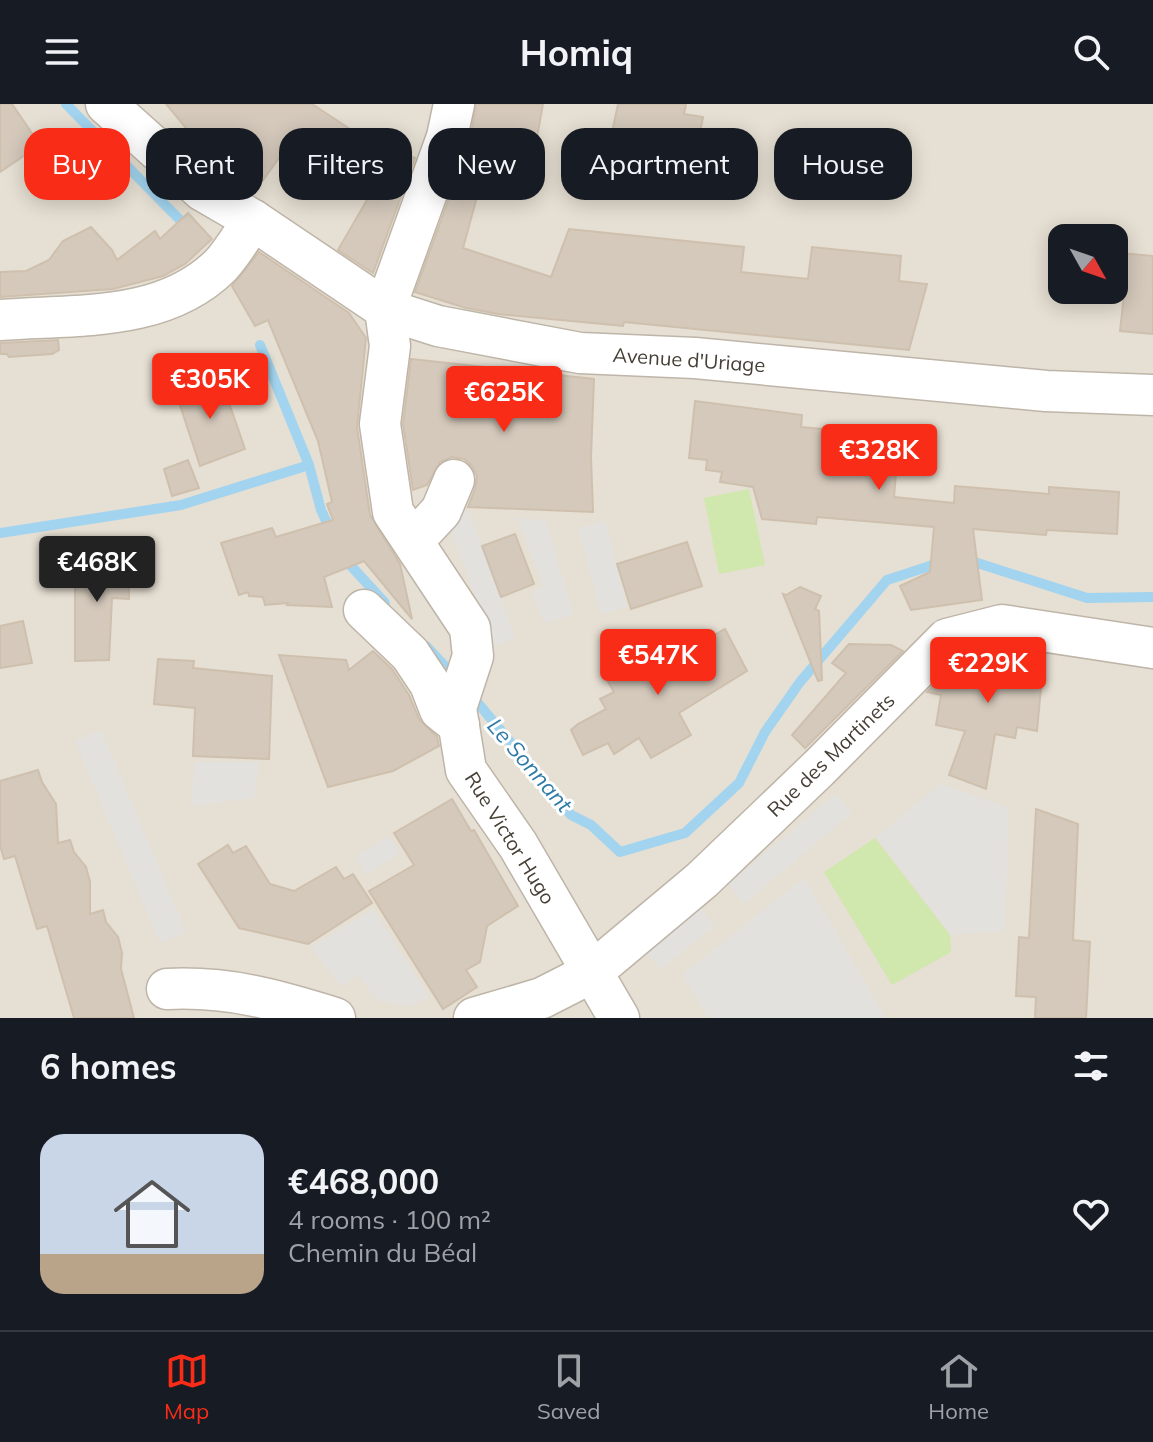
<!DOCTYPE html>
<meta charset="utf-8">
<style>
:root{--surface:#171b24;--page:#20242c;--text:#f1f3f6;--muted:#9ea1a6;--line:#363941;--accent:#f82c17}
body{margin:0;font-family:Mulish,sans-serif;background:var(--page);color:var(--text);height:100vh;display:flex;flex-direction:column;font-size:30px;white-space:nowrap}
*{box-sizing:border-box;margin:0}
p{font-size:26px;color:var(--muted)}
.icon{flex:none;width:44px;height:44px;fill:none;stroke:currentColor;stroke-width:2;stroke-linecap:round;stroke-linejoin:round}
.map{position:relative;height:914px;overflow:hidden}
.side{display:flex;flex-direction:column;background:var(--surface);flex:1}
.side>*{flex:none}
.guide{position:absolute;left:24px;top:24px;width:1106px;height:72px;display:flex;gap:16px}
.needle{width:52px;rotate:130deg}
.tools{position:absolute;left:1048px;top:120px;display:grid;gap:16px}
.tools a{display:grid;place-items:center;width:80px;height:80px;border-radius:16px;background:var(--surface);box-shadow:0 4px 20px #0003;font-size:40px}
.price{position:absolute;translate:-50% -68px;padding:0 18px;border-radius:8px;background:var(--accent);color:#fff;font-size:26px;line-height:52px;filter:drop-shadow(0 2px 4px #0008)}
.price::after{content:'';position:absolute;left:50%;top:48px;width:24px;height:18px;margin-left:-12px;background:inherit;clip-path:polygon(0 0,100% 0,50% 100%)}
.price.active{background:#222;color:#fff}
ul{padding:0;list-style:none}
li{display:flex;align-items:center;gap:24px;height:200px;padding:0 40px}
li span{display:grid;place-items:center;flex:none;width:224px;height:160px;border-radius:24px;color:#555}
li>.icon{margin-inline-start:auto}
span .icon{width:96px;height:96px;fill:#fffc;stroke-width:1}
li b{font-size:34px}
h2{display:flex;justify-content:space-between;align-items:center;height:96px;padding:0 40px;font-size:34px}
.tag{padding:0 28px;border-radius:24px;background:var(--surface);box-shadow:0 4px 20px #0003;font-size:28px;line-height:72px}
.tag.active{background:var(--accent);color:#fff}
header{display:flex;justify-content:space-between;align-items:center;height:104px;padding:0 40px;background:var(--surface);font-size:36px;font-weight:700}
.dock{display:flex;justify-content:space-around;align-items:center;height:112px;border-top:2px solid var(--line);background:var(--surface);font-size:22px;color:var(--muted)}
.dock a{display:grid;justify-items:center;gap:4px}
.dock .active{color:var(--accent)}
.map>svg:first-child{display:block}
.residential{fill:#e6dfd3;fill-rule:evenodd}
.green{fill:#d0e7ae}
.parking{fill:#e3e1de}
.lines{fill:none;stroke-linecap:round;stroke-linejoin:round}
.stream{stroke:#a2d4ef;stroke-width:10}
.building{fill:#d4c9bb;stroke:#cfc0ae;stroke-width:2}
.minor-casing{stroke:#beb5a8;stroke-width:43}
.minor{stroke:#fff;stroke-width:40}
.labels{text-anchor:middle;stroke-width:6;stroke-linejoin:round;paint-order:stroke}
.street-label{font-size:20px;fill:#453e35;stroke:#fff}
.water-label{font-size:22px;font-style:italic;fill:#2e7ba8;stroke:#fff}
</style>
<header><svg class="icon" aria-label="menu" viewBox="0 0 24 24"><path d="M4 6h16M4 12h16M4 18h16"/></svg>Homiq<svg class="icon" aria-label="search" viewBox="0 0 24 24"><circle cx="10" cy="10" r="6"/><path d="M15 15l6 6"/></svg></header>
<div class="map">
<svg width="1153" height="914" viewBox="0 0 1153 914">
<rect width="100%" height="100%" fill="#f2eee5"/>
<!-- residential -->
<path class="residential" d="M 0,0 L 1153,0 L 1153,914 L 0,914 ZM 1062,134 L 1114,134 L 1114,186 L 1062,186 Z"/>
<!-- green -->
<g class="green">
<path d="M 749,385 L 765,461 L 719,470 L 704,394 Z"/>
<path d="M 875,734 L 950,831 L 951,848 L 892,881 L 824,768 Z"/>
</g>
<!-- parking -->
<g class="parking">
<path d="M 469,408 L 515,534 L 494,542 L 445,411 Z"/>
<path d="M 517,414 L 545,416 L 574,511 L 544,519 L 532,488 L 543,481 Z"/>
<path d="M 605,417 L 628,503 L 601,510 L 578,424 Z"/>
<path d="M 101,626 L 186,828 L 160,839 L 75,637 Z"/>
<path d="M 195,658 L 259,658 L 254,694 L 190,702 Z"/>
<path d="M 940,680 L 1009,704 L 1005,827 L 951,831 L 876,733 Z"/>
<path d="M 836,690 L 852,709 L 744,800 L 728,780 Z"/>
<path d="M 390,732 L 400,749 L 366,770 L 356,752 Z"/>
<path d="M 804,774 L 886,914 L 709,914 L 682,871 Z"/>
<path d="M 699,802 L 715,822 L 660,866 L 645,846 Z"/>
<path d="M 373,805 L 389,830 L 429,893 L 409,902 L 378,897 L 358,871 L 341,884 L 311,843 Z"/>
</g>
<g class="lines">
<!-- stream -->
<g class="stream">
<path d="M 66,0 L 180,116"/>
<path d="M 260,241 L 309,361 L 321,406 L 332,430"/>
<path d="M 0,429 L 181,401 L 309,361"/>
<path d="M 342,452 L 385,499"/>
<path d="M 965,455 L 1087,494 L 1153,493"/>
<path d="M 426,542 L 456,574"/>
<path d="M 472,592 L 571,711 L 591,721 L 620,748 L 685,729 L 739,679 L 765,628 L 800,578 L 887,476 L 942,458"/>
</g>
</g>
<!-- building -->
<g class="building">
<path d="M 0,0 L 12,0 L 40,41 L 0,68 Z"/>
<path d="M 166,0 L 312,0 L 368,37 L 398,31 L 401,48 L 415,54 L 373,169 L 338,146 L 371,89 L 290,39 L 263,76 L 237,57 L 214,66 L 198,52 L 201,42 Z"/>
<path d="M 476,0 L 543,0 L 534,50 L 470,37 Z"/>
<path d="M 618,0 L 686,0 L 684,10 L 703,13 L 697,45 L 678,41 L 674,61 L 608,48 Z"/>
<path d="M 829,29 L 855,39 L 830,87 L 806,74 Z"/>
<path d="M 470,37 L 491,42 L 463,144 L 551,173 L 569,125 L 744,143 L 741,168 L 808,175 L 812,143 L 901,152 L 899,177 L 927,180 L 909,246 L 624,218 L 623,222 L 498,210 L 466,204 L 415,188 Z"/>
<path d="M 188,109 L 212,135 L 185,160 L 163,172 L 113,185 L 0,193 L 0,168 L 26,167 L 49,156 L 63,137 L 91,123 L 112,146 L 117,156 L 155,127 L 160,135 Z"/>
<path d="M 259,148 L 349,209 L 366,234 L 357,323 L 370,411 L 400,460 L 412,515 L 364,457 L 324,473 L 332,503 L 287,501 L 288,499 L 265,501 L 263,493 L 249,492 L 248,488 L 239,491 L 221,439 L 272,424 L 276,433 L 333,416 L 327,400 L 332,398 L 318,337 L 268,216 L 255,222 L 232,182 Z"/>
<path d="M 1120,149 L 1153,152 L 1153,230 L 1120,227 L 1125,182 L 1117,181 Z"/>
<path d="M 58,236 L 59,246 L 52,250 L 9,253 L 7,250 L 0,250 L 0,239 Z"/>
<path d="M 411,255 L 594,275 L 591,353 L 593,408 L 468,403 L 475,385 L 477,372 L 472,362 L 464,355 L 452,353 L 440,358 L 427,381 L 413,386 L 403,320 Z"/>
<path d="M 220,273 L 245,345 L 200,362 L 176,289 Z"/>
<path d="M 695,297 L 802,311 L 801,323 L 899,332 L 894,393 L 954,399 L 955,382 L 1049,390 L 1049,383 L 1119,388 L 1117,430 L 1047,426 L 1046,431 L 973,425 L 982,496 L 911,506 L 900,482 L 930,468 L 934,423 L 817,413 L 816,420 L 762,415 L 753,383 L 720,378 L 722,368 L 706,366 L 707,356 L 689,354 Z"/>
<path d="M 188,356 L 199,384 L 172,392 L 164,365 Z"/>
<path d="M 515,430 L 534,480 L 501,493 L 482,442 Z"/>
<path d="M 687,438 L 702,482 L 631,505 L 617,460 Z"/>
<path d="M 75,454 L 128,454 L 129,495 L 112,494 L 109,556 L 75,557 Z"/>
<path d="M 800,483 L 821,492 L 815,505 L 819,507 L 822,576 L 818,577 L 783,490 L 786,491 Z"/>
<path d="M 23,517 L 32,559 L 0,564 L 0,522 Z"/>
<path d="M 725,525 L 747,567 L 679,609 L 691,631 L 651,654 L 639,634 L 614,650 L 608,639 L 583,651 L 571,626 L 578,620 L 606,605 L 600,595 L 614,588 L 603,569 L 643,545 L 655,565 Z"/>
<path d="M 849,540 L 891,541 L 903,547 L 805,644 L 792,631 L 846,569 L 832,559 Z"/>
<path d="M 1002,545 L 1044,551 L 1037,627 L 1017,623 L 1015,634 L 995,630 L 986,685 L 949,671 L 965,627 L 936,621 L 941,591 L 927,588 L 959,556 Z"/>
<path d="M 373,547 L 392,565 L 409,591 L 419,615 L 437,633 L 439,642 L 393,667 L 328,683 L 279,551 L 346,556 L 349,566 Z"/>
<path d="M 158,555 L 194,557 L 193,564 L 272,572 L 269,655 L 193,652 L 195,604 L 154,600 Z"/>
<path d="M 38,666 L 42,678 L 56,700 L 58,739 L 70,736 L 74,748 L 86,763 L 90,778 L 90,810 L 103,806 L 106,818 L 118,833 L 122,849 L 121,865 L 134,914 L 74,914 L 47,822 L 37,825 L 15,752 L 4,755 L 0,741 L 0,677 Z"/>
<path d="M 452,695 L 471,727 L 474,726 L 518,802 L 487,822 L 480,858 L 466,866 L 477,883 L 443,905 L 369,787 L 414,761 L 394,729 Z"/>
<path d="M 1036,705 L 1078,720 L 1073,836 L 1090,838 L 1086,914 L 1035,914 L 1036,893 L 1016,892 L 1019,833 L 1029,834 Z"/>
<path d="M 228,741 L 233,749 L 246,742 L 270,780 L 294,787 L 336,763 L 344,775 L 353,770 L 372,799 L 308,840 L 239,824 L 198,760 Z"/>
</g>
<g class="lines">
<defs>
<g id="minor">
<path d="M 106,0 L 203,87 L 253,116 L 385,205 L 438,222 L 580,249 L 695,254 L 1046,287 L 1153,291"/>
<path d="M 454,0 L 447,33 L 385,205 L 390,242 L 380,320 L 393,408 L 470,524 L 473,552 L 456,604 L 466,666 L 518,741 L 619,914"/>
<path d="M 0,216 C 75,210 163,219 221,161 C 233,148 243,130 253,116"/>
<path d="M 413,437 L 441,407 L 454,376"/>
<path d="M 364,506 L 410,550 L 430,580 L 440,606 L 459,621"/>
<path d="M 167,885 C 229,882 277,896 335,914"/>
<path d="M 474,914 L 542,894 L 591,869 L 702,776 L 819,664 L 947,535 L 1002,521 L 1153,544"/>
</g>
</defs>
<!-- minor casing -->
<use href="#minor" class="minor-casing"/>
<!-- minor -->
<use href="#minor" class="minor"/>
</g>
<g class="labels">
<!-- street labels -->
<g class="street-label">
<text transform="translate(689 256) rotate(4)" y="7">Avenue d'Uriage</text>
<text transform="translate(831 651) rotate(-44)" y="7">Rue des Martinets</text>
<text transform="translate(510 734) rotate(58)" y="7">Rue Victor Hugo</text>
</g>
<!-- water labels -->
<g class="water-label">
<text transform="translate(530 661) rotate(49)" y="8">Le Sonnant</text>
</g>
</g>
</svg>
<div class="tools">
<a><svg class="needle" viewBox="-14 -14 28 28"><path d="M0-13l5 13h-10z" fill="#e53935"/><path d="M0 13l5-13h-10z" fill="#9ea1a6"/></svg></a>
</div>
<b class="price" style="left:210px;top:317px">€305K</b>
<b class="price" style="left:504px;top:330px">€625K</b>
<b class="price" style="left:879px;top:388px">€328K</b>
<b class="price active" style="left:97px;top:500px">€468K</b>
<b class="price" style="left:658px;top:593px">€547K</b>
<b class="price" style="left:988px;top:601px">€229K</b>
<div class="guide">
<a class="tag active">Buy</a>
<a class="tag">Rent</a>
<a class="tag">Filters</a>
<a class="tag">New</a>
<a class="tag">Apartment</a>
<a class="tag">House</a>
</div>
</div>
<section class="side">
<h2>6 homes<svg class="icon" aria-label="filters" viewBox="0 0 24 24"><path d="M4 7h16M4 17h16"/><circle cx="9" cy="7" r="2"/><circle cx="15" cy="17" r="2"/></svg></h2>
<ul>
<li><span style="background:linear-gradient(#c9d6e8 75%,#b9a48a 0)"><svg class="icon" aria-label="home" viewBox="0 0 24 24"><path d="M3 11l9-7 9 7M6 9v11h12V9"/></svg></span><div><b>€468,000</b><p>4 rooms · 100 m²</p><p>Chemin du Béal</p></div><svg class="icon" aria-label="heart" viewBox="0 0 24 24"><path d="M12 20l-8-8c-3-5 5-10 8-4 3-6 11-1 8 4z"/></svg></li>
</ul>
</section>
<nav class="dock">
<a class="active"><svg class="icon" aria-label="map" viewBox="0 0 24 24"><path d="M3 6l6-2 6 2 6-2v14l-6 2-6-2-6 2zM9 4v14M15 6v14"/></svg>Map</a>
<a><svg class="icon" aria-label="saved" viewBox="0 0 24 24"><path d="M7 4h10v16l-5-4-5 4z"/></svg>Saved</a>
<a><svg class="icon" aria-label="home" viewBox="0 0 24 24"><path d="M3 11l9-7 9 7M6 9v11h12V9"/></svg>Home</a>
</nav>
